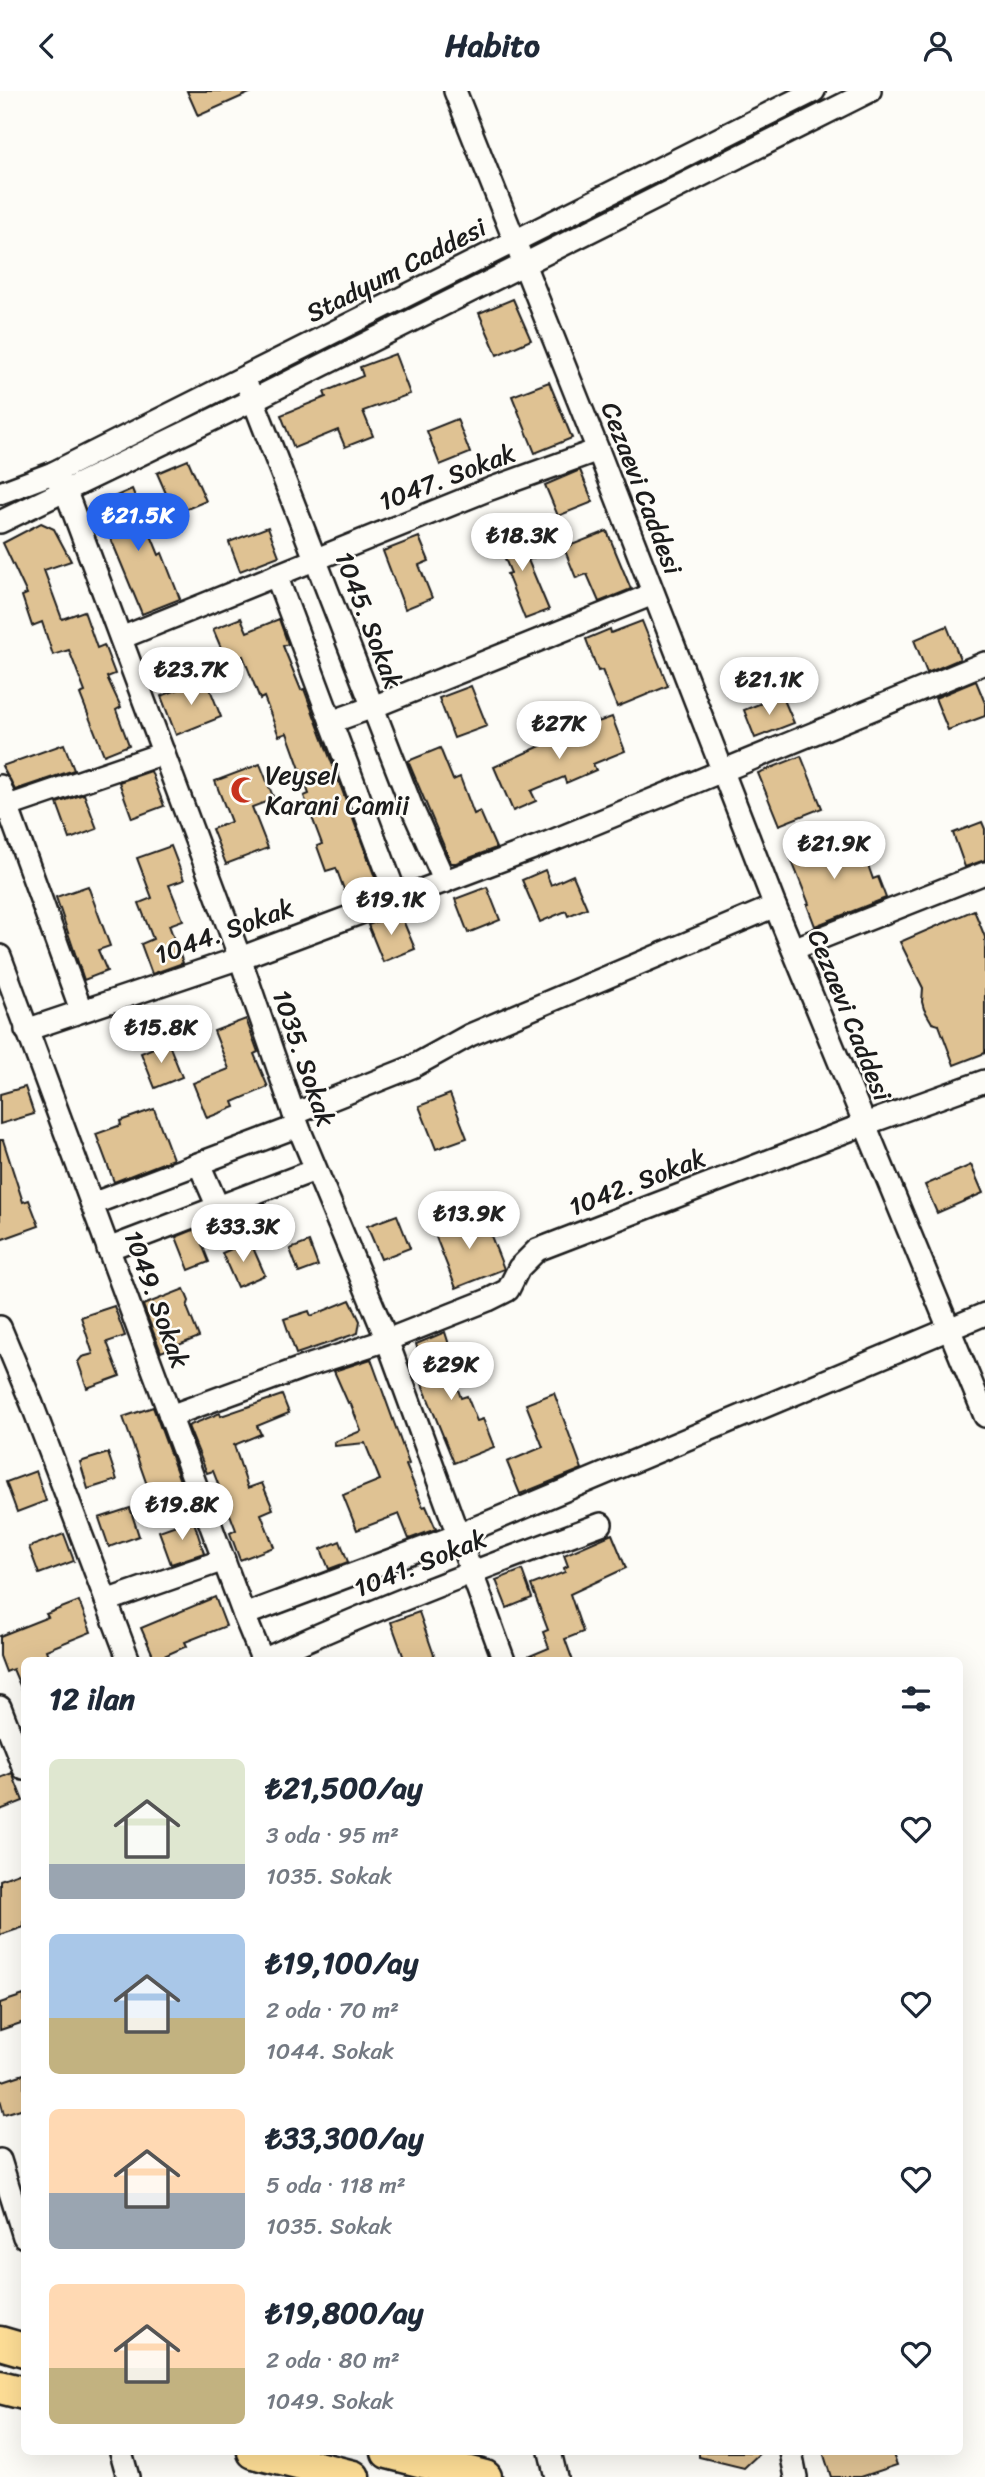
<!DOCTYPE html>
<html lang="tr">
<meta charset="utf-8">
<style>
:root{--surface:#fff;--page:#f2f2f3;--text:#1f2937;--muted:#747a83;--accent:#2563eb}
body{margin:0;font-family:Sriracha,sans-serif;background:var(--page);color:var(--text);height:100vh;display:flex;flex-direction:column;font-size:26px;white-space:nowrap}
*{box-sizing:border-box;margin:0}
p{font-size:23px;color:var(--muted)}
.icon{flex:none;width:38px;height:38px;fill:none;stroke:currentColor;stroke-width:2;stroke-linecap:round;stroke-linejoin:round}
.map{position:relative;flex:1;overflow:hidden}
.details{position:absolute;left:21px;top:1566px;width:942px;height:798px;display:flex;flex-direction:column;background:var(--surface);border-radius:10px;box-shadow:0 7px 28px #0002}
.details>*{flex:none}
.price{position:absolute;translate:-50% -60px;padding:0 16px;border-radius:24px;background:#fff;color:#222;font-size:23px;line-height:46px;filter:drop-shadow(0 2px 4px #0008)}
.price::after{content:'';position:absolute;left:50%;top:42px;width:21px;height:16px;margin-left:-10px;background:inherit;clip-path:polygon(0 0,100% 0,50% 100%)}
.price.active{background:var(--accent);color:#fff}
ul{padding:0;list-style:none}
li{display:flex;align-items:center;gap:21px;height:175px;padding:0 28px}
li span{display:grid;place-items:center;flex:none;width:196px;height:140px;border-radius:10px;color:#555}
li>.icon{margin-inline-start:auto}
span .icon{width:84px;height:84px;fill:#fffc;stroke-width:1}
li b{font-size:30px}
h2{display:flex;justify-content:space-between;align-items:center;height:84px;padding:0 28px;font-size:30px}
header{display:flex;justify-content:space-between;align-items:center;height:91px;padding:0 28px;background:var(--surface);font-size:32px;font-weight:800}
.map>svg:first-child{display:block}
.building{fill:#dfc293;stroke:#1c1c1c;stroke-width:2}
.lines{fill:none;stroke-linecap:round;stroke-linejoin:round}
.minor-casing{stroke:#1c1c1c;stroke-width:26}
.highway-casing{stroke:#1c1c1c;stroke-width:37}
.minor{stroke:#fdfcf7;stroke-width:21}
.highway{stroke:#fede96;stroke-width:32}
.labels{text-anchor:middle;stroke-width:5;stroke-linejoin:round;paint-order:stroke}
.street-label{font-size:26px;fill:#1c1c1c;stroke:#fdfcf7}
.poi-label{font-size:26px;fill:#1c1c1c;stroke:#fdfcf7;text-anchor:start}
</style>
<header><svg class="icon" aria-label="back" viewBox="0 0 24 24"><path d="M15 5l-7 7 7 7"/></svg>Habito<svg class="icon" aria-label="person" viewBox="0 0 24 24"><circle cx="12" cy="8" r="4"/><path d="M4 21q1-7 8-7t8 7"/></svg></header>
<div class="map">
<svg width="985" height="2386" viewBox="0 0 985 2386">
<rect width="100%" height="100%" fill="#fdfcf7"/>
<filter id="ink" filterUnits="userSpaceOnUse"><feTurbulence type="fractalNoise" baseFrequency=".0143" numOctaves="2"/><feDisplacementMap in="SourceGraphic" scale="14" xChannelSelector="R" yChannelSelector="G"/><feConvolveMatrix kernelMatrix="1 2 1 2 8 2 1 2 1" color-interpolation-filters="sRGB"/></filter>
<g filter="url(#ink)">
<!-- building -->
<g class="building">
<path d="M 187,0 L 254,0 L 198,25 Z"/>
<path d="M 513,208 L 531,249 L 497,264 L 479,222 Z"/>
<path d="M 395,263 L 410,303 L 363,320 L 373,345 L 345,356 L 338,339 L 294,357 L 281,324 L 326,306 L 324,301 L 363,285 L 360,276 Z"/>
<path d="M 549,291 L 572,347 L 535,362 L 512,305 Z"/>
<path d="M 457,328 L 470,362 L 440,374 L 427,340 Z"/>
<path d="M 188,369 L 206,410 L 175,423 L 157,382 Z"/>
<path d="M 580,379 L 593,411 L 558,425 L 545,394 Z"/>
<path d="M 132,398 L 159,464 L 162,462 L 180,508 L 142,523 L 99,419 L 100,412 Z"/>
<path d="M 41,432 L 54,438 L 71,470 L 44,479 L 62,528 L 84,520 L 97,557 L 104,554 L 115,583 L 107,586 L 121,616 L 116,619 L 129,654 L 104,664 L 80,603 L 85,601 L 69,559 L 53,564 L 42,531 L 32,535 L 22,505 L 27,503 L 3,452 Z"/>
<path d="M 268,436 L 279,465 L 240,480 L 229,451 Z"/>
<path d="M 521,436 L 533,467 L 528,469 L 549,519 L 525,528 L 507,483 L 511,482 L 496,446 Z"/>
<path d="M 607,440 L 631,498 L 599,511 L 587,483 L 576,487 L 564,457 Z"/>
<path d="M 419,446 L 429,470 L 419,474 L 432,507 L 405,518 L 383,460 Z"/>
<path d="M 241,527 L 247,541 L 279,528 L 288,553 L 283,555 L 301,599 L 304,598 L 379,797 L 348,809 L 336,777 L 326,780 L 317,755 L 322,753 L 304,705 L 309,703 L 287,642 L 279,645 L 264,606 L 260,608 L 243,565 L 227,571 L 213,538 Z"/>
<path d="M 642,530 L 668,595 L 617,616 L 602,579 L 598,580 L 586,548 L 610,538 L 611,542 Z"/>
<path d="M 947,535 L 960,568 L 927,582 L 914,549 Z"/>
<path d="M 206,588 L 221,626 L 176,644 L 161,605 Z"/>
<path d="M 976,590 L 985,612 L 985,625 L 948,639 L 935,607 Z"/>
<path d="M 471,595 L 487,635 L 454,647 L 439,607 Z"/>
<path d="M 782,604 L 794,632 L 755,647 L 744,619 Z"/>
<path d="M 612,626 L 625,660 L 593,673 L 596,679 L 566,692 L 564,686 L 531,700 L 536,710 L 513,720 L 494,676 L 578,638 Z"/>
<path d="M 64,653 L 74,679 L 15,699 L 2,675 Z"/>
<path d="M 440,657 L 453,689 L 460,686 L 474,723 L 480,720 L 496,757 L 456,772 L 451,772 L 408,670 Z"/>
<path d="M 801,665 L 822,717 L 779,734 L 758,682 Z"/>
<path d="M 260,673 L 274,708 L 252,716 L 268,757 L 226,773 L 212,738 L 231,731 L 215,690 Z"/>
<path d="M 151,680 L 164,715 L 132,727 L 119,691 Z"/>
<path d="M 84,703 L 97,738 L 70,748 L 57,712 Z"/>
<path d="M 982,731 L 985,738 L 985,769 L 965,776 L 953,742 Z"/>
<path d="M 826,745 L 836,771 L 863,760 L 873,788 L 878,786 L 886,807 L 815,835 L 807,814 L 809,813 L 788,760 Z"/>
<path d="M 171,755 L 184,789 L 169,794 L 183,829 L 169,834 L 183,872 L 152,883 L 141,853 L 153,848 L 139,812 L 152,807 L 137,767 Z"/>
<path d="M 545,779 L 551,794 L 573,784 L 587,817 L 568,825 L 566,820 L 540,831 L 522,789 Z"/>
<path d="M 88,795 L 110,855 L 98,859 L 107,880 L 84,889 L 56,806 Z"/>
<path d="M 487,796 L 500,829 L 468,842 L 455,808 Z"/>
<path d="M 974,819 L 985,846 L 985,962 L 954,974 L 939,934 L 932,932 L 924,918 L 922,911 L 923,897 L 900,851 Z"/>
<path d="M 400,822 L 415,858 L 383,871 L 368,834 Z"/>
<path d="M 246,928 L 258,961 L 254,963 L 268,996 L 233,1011 L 235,1016 L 207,1027 L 193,992 L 229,978 L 214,940 Z"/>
<path d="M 168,951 L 182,986 L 155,997 L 141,962 Z"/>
<path d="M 25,996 L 34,1023 L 0,1033 L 0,1003 Z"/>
<path d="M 450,1003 L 467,1047 L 436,1058 L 419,1015 Z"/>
<path d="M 154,1018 L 173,1068 L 114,1091 L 96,1043 L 121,1034 L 120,1030 Z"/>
<path d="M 0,1049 L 3,1049 L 23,1111 L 29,1109 L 39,1135 L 0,1149 Z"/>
<path d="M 971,1074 L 983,1102 L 937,1122 L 925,1094 Z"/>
<path d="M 265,1112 L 280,1148 L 255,1158 L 241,1121 Z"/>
<path d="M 482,1122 L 504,1178 L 456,1197 L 434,1141 Z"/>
<path d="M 397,1124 L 410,1157 L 381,1168 L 367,1135 Z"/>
<path d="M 196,1138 L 209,1171 L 189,1179 L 176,1146 Z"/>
<path d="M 250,1150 L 265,1184 L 237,1196 L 222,1162 Z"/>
<path d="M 309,1151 L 318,1175 L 299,1182 L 290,1158 Z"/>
<path d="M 184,1198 L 189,1210 L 187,1216 L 199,1246 L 161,1261 L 143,1214 Z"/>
<path d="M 350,1209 L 360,1230 L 358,1242 L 296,1263 L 284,1228 L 309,1220 L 311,1225 Z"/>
<path d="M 114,1215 L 125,1245 L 107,1251 L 120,1285 L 87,1297 L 78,1271 L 82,1266 L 93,1263 L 81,1226 Z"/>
<path d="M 445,1241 L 457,1279 L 452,1282 L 461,1307 L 467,1305 L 477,1330 L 483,1328 L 494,1356 L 454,1372 L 422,1293 L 427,1291 L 416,1253 Z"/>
<path d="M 371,1268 L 409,1373 L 406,1374 L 423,1416 L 426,1415 L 436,1438 L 409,1448 L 399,1423 L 357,1439 L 343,1404 L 380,1389 L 365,1352 L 335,1355 L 334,1351 L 361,1340 L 350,1311 L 348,1312 L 334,1280 Z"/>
<path d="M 554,1302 L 582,1378 L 520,1403 L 507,1371 L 543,1356 L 526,1313 Z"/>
<path d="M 282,1304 L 289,1322 L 257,1335 L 261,1343 L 234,1354 L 248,1397 L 262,1392 L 273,1418 L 261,1423 L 274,1456 L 240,1469 L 230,1442 L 236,1439 L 224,1408 L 213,1380 L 207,1382 L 188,1335 L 220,1322 L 221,1325 Z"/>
<path d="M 153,1316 L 184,1401 L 153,1411 L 123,1326 Z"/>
<path d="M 108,1362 L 117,1389 L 88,1398 L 80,1371 Z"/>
<path d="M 36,1380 L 46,1410 L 17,1421 L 6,1391 Z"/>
<path d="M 130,1417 L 139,1445 L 109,1456 L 99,1427 Z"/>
<path d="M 193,1428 L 204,1462 L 171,1473 L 159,1440 Z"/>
<path d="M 64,1443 L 74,1470 L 39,1483 L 29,1456 Z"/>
<path d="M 612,1443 L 626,1477 L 570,1503 L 583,1541 L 565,1548 L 573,1570 L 518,1570 L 549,1557 L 543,1541 L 548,1539 L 531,1494 L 565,1481 L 564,1477 L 568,1475 L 564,1464 Z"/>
<path d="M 340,1450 L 348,1471 L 329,1478 L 321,1458 Z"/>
<path d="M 522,1479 L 532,1507 L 507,1517 L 496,1489 Z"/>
<path d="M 215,1506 L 226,1535 L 185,1551 L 187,1555 L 155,1569 L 141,1537 Z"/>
<path d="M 79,1510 L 91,1541 L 46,1559 L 50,1570 L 24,1570 L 24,1604 L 13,1578 L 6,1581 L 0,1565 L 0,1545 L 48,1526 L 46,1523 Z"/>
<path d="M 419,1521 L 436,1570 L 405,1570 L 391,1531 Z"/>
<path d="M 12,1682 L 23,1710 L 0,1719 L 0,1687 Z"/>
<path d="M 24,1780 L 24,1836 L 0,1844 L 0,1789 Z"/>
<path d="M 24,1904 L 24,1931 L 0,1939 L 0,1912 Z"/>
<path d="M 24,1983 L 24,2017 L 4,2023 L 0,2008 L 0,1991 Z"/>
<path d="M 699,2361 L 761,2361 L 744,2377 L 699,2366 Z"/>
<path d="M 823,2361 L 892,2361 L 897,2374 L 861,2386 L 831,2386 Z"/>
</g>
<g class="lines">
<defs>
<g id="minor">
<path d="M 455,0 L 598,359 L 775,815 L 985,1325"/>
<path d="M 249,298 L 412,717 L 445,791"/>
<path d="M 53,382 L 66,401 L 240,867 L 298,1035 L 387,1249 L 504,1570"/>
<path d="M 0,402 L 53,382 L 814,0"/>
<path d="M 0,431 L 253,309 L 870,0"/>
<path d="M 276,484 L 397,807"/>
<path d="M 121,547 L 490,398 L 598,359"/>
<path d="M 331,631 L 373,616 L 653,503"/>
<path d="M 0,695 L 81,919"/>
<path d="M 0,718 L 164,662"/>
<path d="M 793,858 L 985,782"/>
<path d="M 0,865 L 244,1524 L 263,1570"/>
<path d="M 26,939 L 240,867 L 547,752 L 985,572"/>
<path d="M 294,1023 L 412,976 L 470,944 L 775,815"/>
<path d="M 199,1073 L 218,1116"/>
<path d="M 92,1113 L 298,1035"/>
<path d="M 108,1158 L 315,1079"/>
<path d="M 0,1236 L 32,1313 L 129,1570"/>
<path d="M 170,1325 L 301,1277 L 387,1249 L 488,1209 L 508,1199 L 519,1177 L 537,1159 L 865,1033 L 985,990"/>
<path d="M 106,1510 L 224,1469"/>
<path d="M 244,1524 L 458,1444 L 985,1223"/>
<path d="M 263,1569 C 373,1518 487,1475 601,1433"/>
<path d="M 0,1616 L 24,1678"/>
<path d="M 0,2069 L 24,2146"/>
<path d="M 121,2361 L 128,2386"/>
<path d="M 550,2361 L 556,2386"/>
<path d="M 791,2361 L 796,2386"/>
</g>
<g id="highway">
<path d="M 0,2252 L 24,2259"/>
<path d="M 0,2296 L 24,2302"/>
<path d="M 254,2361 L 353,2386"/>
<path d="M 388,2361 L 485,2386"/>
</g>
</defs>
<!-- minor casing -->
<use href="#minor" class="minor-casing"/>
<!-- highway casing -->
<use href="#highway" class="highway-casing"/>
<!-- minor -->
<use href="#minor" class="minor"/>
<!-- highway -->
<use href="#highway" class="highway"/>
</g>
</g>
<!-- icons -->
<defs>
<symbol id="mosque-bare" viewBox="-9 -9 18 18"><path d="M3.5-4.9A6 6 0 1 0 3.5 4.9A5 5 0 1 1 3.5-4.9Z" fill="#c8321e" stroke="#fdfcf7" stroke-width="2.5" paint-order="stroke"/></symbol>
</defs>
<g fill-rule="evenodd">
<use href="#mosque-bare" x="225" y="680" width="38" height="38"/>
</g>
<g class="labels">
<!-- street labels -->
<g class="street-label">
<text transform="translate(396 179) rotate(-27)" y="9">Stadyum Caddesi</text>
<text transform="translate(447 386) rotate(-21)" y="9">1047. Sokak</text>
<text transform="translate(642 397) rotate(69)" y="9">Cezaevi Caddesi</text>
<text transform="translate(369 529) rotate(69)" y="9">1045. Sokak</text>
<text transform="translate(224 840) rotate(-20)" y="9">1044. Sokak</text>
<text transform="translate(850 924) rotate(68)" y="9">Cezaevi Caddesi</text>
<text transform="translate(304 967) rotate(71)" y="9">1035. Sokak</text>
<text transform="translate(637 1091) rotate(-21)" y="9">1042. Sokak</text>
<text transform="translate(157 1208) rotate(70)" y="9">1049. Sokak</text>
<text transform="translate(420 1472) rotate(-22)" y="9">1041. Sokak</text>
</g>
<!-- poi labels -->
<g class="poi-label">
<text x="265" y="693">Veysel<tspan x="265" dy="30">Karani Camii</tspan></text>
</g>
</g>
</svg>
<b class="price active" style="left:138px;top:462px">₺21.5K</b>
<b class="price" style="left:522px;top:482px">₺18.3K</b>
<b class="price" style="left:191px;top:616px">₺23.7K</b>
<b class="price" style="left:769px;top:626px">₺21.1K</b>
<b class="price" style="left:559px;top:670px">₺27K</b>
<b class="price" style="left:834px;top:790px">₺21.9K</b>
<b class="price" style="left:391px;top:846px">₺19.1K</b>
<b class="price" style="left:161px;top:974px">₺15.8K</b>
<b class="price" style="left:469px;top:1160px">₺13.9K</b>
<b class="price" style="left:243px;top:1173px">₺33.3K</b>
<b class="price" style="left:451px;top:1311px">₺29K</b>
<b class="price" style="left:182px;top:1451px">₺19.8K</b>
<section class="details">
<h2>12 ilan<svg class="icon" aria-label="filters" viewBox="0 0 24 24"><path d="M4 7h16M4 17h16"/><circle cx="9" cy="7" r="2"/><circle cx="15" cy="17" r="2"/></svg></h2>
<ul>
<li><span style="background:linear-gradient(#dfe7d0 75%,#9aa5b1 0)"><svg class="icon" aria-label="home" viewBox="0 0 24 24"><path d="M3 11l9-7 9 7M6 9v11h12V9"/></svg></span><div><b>₺21,500/ay</b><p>3 oda · 95 m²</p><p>1035. Sokak</p></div><svg class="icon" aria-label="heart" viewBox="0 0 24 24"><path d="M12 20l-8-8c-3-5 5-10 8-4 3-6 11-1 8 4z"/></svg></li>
<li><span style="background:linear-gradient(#a9c7e8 60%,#c2b280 0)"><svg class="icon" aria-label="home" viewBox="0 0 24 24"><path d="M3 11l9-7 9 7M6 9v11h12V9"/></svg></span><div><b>₺19,100/ay</b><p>2 oda · 70 m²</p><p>1044. Sokak</p></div><svg class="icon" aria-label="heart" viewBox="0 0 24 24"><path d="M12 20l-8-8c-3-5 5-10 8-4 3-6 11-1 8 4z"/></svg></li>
<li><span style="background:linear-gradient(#ffd9b3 60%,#9aa5b1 0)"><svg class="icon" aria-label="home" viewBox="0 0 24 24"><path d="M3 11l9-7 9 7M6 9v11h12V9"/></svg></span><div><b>₺33,300/ay</b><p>5 oda · 118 m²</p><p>1035. Sokak</p></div><svg class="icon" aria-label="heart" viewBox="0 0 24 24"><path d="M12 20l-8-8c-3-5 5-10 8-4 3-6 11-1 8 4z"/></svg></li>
<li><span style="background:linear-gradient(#ffd9b3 60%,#c2b280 0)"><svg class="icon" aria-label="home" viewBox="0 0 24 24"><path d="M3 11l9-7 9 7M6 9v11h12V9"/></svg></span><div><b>₺19,800/ay</b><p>2 oda · 80 m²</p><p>1049. Sokak</p></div><svg class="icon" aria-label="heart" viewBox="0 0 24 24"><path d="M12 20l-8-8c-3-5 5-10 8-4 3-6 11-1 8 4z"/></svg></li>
</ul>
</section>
</div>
